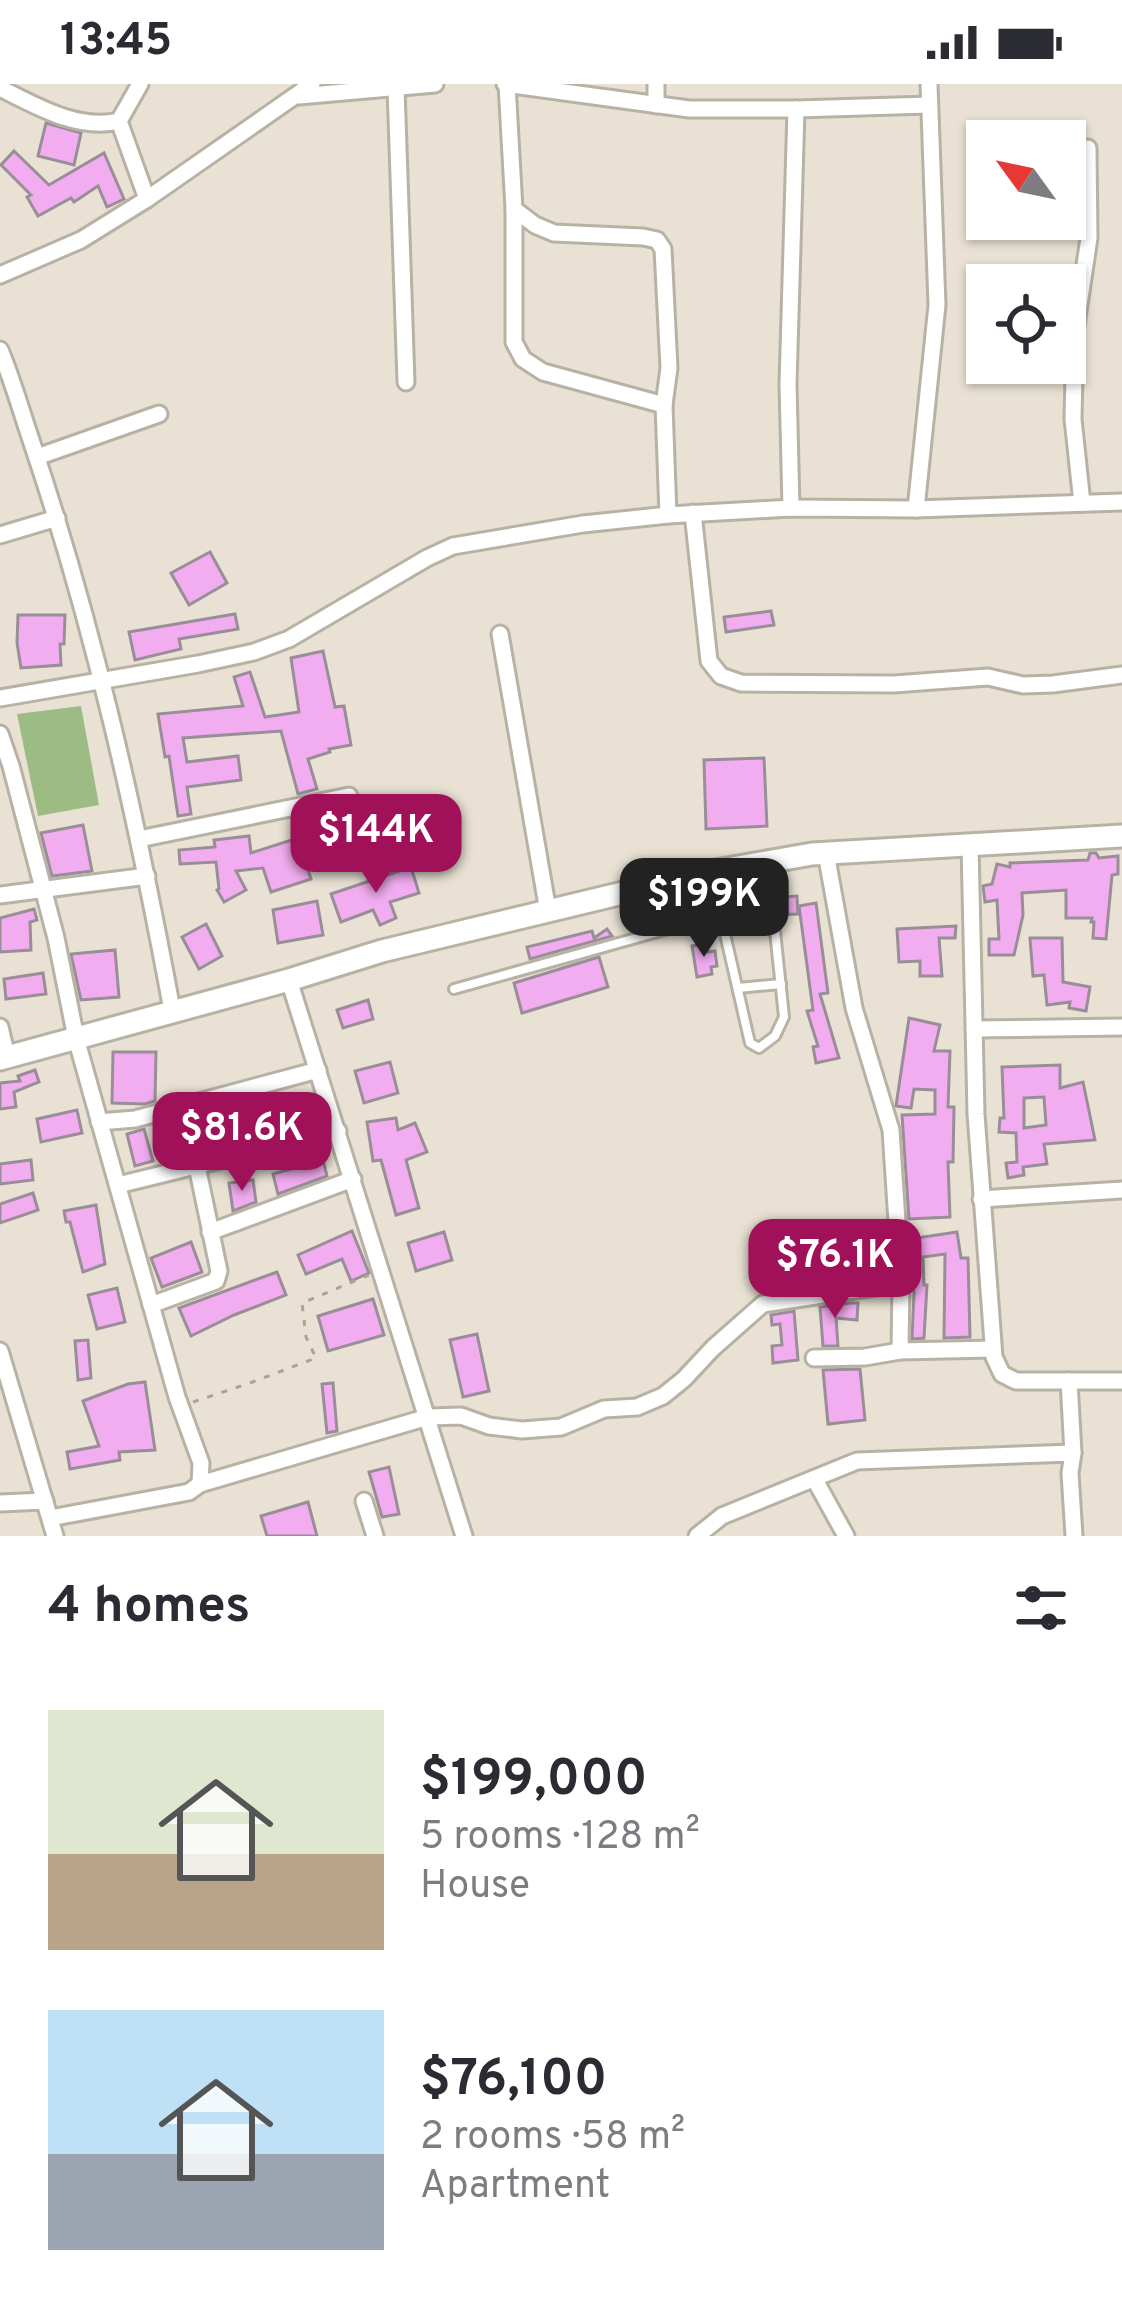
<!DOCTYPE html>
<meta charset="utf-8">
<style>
:root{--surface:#fff;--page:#f2f2f3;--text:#2b2b33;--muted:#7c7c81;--accent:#a01159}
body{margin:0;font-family:Overpass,sans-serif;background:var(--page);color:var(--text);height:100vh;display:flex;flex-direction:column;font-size:45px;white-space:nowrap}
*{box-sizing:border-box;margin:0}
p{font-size:39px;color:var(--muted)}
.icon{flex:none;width:66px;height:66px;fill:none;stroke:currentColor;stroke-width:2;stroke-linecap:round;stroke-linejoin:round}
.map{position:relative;height:1452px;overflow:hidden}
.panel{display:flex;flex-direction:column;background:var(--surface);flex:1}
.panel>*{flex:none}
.needle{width:78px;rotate:303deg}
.tools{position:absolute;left:966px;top:36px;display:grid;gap:24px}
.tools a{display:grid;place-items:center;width:120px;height:120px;border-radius:0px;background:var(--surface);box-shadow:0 3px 9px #0004;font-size:60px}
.price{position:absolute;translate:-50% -102px;padding:0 27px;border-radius:24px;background:var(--accent);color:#fff;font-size:39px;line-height:78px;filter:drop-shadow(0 3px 6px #0008)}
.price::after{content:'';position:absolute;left:50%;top:72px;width:36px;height:27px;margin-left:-18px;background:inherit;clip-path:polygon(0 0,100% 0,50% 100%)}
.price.selected{background:#222;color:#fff}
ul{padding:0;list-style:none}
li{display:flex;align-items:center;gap:36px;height:300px;padding:0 48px}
li span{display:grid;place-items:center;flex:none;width:336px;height:240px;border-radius:0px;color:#555}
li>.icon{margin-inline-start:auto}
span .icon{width:144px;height:144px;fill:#fffc;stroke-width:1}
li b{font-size:51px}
h2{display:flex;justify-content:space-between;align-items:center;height:144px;padding:0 48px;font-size:51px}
.status{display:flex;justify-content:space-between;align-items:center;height:84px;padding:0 60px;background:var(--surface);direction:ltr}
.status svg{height:33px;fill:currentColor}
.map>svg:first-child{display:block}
.green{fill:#9dbc84}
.building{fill:#f2adf0;stroke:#998e98;stroke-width:3;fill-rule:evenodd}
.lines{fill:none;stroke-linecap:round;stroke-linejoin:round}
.lane-casing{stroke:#b8b2a5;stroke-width:14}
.street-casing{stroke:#b8b2a5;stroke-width:21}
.secondary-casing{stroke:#b8b2a5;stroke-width:27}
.path{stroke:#a9a398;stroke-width:3;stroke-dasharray:6 9;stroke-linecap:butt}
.lane{stroke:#fff;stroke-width:8}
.street{stroke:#fff;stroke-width:15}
.secondary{stroke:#fff;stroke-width:21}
</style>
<div class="status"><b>13:45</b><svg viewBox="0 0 49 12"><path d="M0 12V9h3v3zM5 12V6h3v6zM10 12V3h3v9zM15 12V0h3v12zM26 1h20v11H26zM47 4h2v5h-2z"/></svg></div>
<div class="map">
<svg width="1122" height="1452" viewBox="0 0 1122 1452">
<rect width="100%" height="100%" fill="#e9e2d4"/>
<!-- green -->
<path class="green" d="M 81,622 L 99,721 L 38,732 L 17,630 Z"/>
<!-- building -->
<g class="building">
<path d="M 46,39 L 81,49 L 74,81 L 38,72 Z"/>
<path d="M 14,67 L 49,101 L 104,69 L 124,115 L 107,123 L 98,102 L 74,118 L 71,114 L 38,132 L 27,113 L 31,111 L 1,81 Z"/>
<path d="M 210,468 L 227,499 L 189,521 L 171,489 Z"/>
<path d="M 771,527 L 774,541 L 726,548 L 724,533 Z"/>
<path d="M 235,530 L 238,545 L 179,555 L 181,565 L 135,576 L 129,548 Z"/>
<path d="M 18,531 L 65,531 L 64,560 L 60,560 L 61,581 L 21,584 L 17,559 Z"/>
<path d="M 323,567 L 335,623 L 344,622 L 351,661 L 329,665 L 330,668 L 308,675 L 317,705 L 298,710 L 281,647 L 183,654 L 187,678 L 238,672 L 241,696 L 187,703 L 191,730 L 178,732 L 169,672 L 165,673 L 158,630 L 243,622 L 234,593 L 250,588 L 265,633 L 299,628 L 291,574 Z"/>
<path d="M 764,674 L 767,742 L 706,745 L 704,676 Z"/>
<path d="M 349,729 L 352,739 L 388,729 L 395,754 L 357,765 L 359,776 L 336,782 L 333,768 L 340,766 L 333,733 Z"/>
<path d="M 83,741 L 92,787 L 52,792 L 41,749 Z"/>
<path d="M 249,752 L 251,769 L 298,754 L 311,795 L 271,808 L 263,784 L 236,787 L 246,806 L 224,818 L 217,806 L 219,805 L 216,778 L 180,780 L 179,766 L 215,763 L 214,756 Z"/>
<path d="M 1090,769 L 1096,769 L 1099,774 L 1118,772 L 1118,790 L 1112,791 L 1106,855 L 1093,854 L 1094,838 L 1091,838 L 1092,834 L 1066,834 L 1066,806 L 1022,809 L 1023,831 L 1014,871 L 989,871 L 989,855 L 999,855 L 997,816 L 985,818 L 983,802 L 992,800 L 997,780 L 1010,783 L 1010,779 L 1088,776 Z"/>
<path d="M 411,783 L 419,809 L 390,818 L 396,834 L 380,841 L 373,826 L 341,838 L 331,810 Z"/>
<path d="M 797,812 L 798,830 L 771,831 L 771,837 L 731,841 L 728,817 Z"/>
<path d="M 317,817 L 323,851 L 278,859 L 273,826 Z"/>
<path d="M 816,819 L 828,909 L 820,910 L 839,974 L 816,979 L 813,963 L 818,962 L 807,927 L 813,926 L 799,822 Z"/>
<path d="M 34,825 L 37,836 L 30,838 L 31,866 L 0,868 L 0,834 Z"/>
<path d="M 206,840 L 222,872 L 199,885 L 182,853 Z"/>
<path d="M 956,842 L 955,854 L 939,854 L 942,892 L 920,892 L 920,877 L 899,878 L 897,845 Z"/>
<path d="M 607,845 L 612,852 L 530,875 L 527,863 L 592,847 L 594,854 Z"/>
<path d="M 1030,854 L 1062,854 L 1063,898 L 1090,903 L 1086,927 L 1069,924 L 1070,918 L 1047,921 L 1044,891 L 1033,892 Z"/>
<path d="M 707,859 L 708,868 L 715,867 L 717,882 L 711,883 L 712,890 L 697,893 L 692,862 Z"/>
<path d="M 115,866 L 119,913 L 81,916 L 71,870 Z"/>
<path d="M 599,873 L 608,903 L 522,929 L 514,899 Z"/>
<path d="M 43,889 L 46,910 L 6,915 L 4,895 Z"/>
<path d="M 368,916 L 373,935 L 343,944 L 337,926 Z"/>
<path d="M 909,934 L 940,941 L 934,967 L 950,967 L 948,1023 L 954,1023 L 953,1078 L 948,1078 L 950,1133 L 909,1135 L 902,1031 L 935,1030 L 935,1006 L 914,1005 L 911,1024 L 896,1022 Z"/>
<path d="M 113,968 L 156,968 L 155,1017 L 145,1020 L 112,1019 Z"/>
<path d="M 390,978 L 398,1009 L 364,1019 L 355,987 Z"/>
<path d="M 1060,981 L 1060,1004 L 1083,998 L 1095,1056 L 1044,1060 L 1047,1080 L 1023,1083 L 1024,1091 L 1008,1094 L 1006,1079 L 1017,1078 L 1016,1049 L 999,1048 L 1000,1034 L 1004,1034 L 1002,983 ZM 1044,1013 L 1046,1041 L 1024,1044 L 1024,1014 Z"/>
<path d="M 35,986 L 39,998 L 14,1008 L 16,1023 L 0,1025 L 0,999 L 20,997 L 18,992 Z"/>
<path d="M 239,1023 L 246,1057 L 198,1069 L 196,1056 L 173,1059 L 170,1038 L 222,1024 L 222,1026 Z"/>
<path d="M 77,1026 L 82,1049 L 41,1058 L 37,1035 Z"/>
<path d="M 396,1034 L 398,1046 L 415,1039 L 427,1068 L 406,1076 L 419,1124 L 396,1131 L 381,1076 L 373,1077 L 367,1038 Z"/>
<path d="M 144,1045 L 153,1077 L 135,1082 L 127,1050 Z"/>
<path d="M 31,1076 L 33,1096 L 0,1100 L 0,1080 Z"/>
<path d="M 323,1076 L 327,1092 L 278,1110 L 273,1090 Z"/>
<path d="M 253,1096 L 256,1118 L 233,1127 L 229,1099 Z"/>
<path d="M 33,1109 L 38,1126 L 0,1139 L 0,1120 Z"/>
<path d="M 96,1121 L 105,1180 L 83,1188 L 70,1138 L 66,1138 L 64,1127 Z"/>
<path d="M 352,1147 L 369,1189 L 351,1197 L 342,1175 L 306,1190 L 298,1171 Z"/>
<path d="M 444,1148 L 452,1176 L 416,1187 L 408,1159 Z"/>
<path d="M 957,1148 L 961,1174 L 968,1174 L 970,1253 L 944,1254 L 945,1170 L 923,1173 L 924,1201 L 927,1201 L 924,1254 L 912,1255 L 914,1209 L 910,1155 Z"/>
<path d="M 851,1151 L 861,1193 L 842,1196 L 833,1155 Z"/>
<path d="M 191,1158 L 202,1188 L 162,1203 L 151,1174 Z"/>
<path d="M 277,1188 L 286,1211 L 234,1231 L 191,1252 L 179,1224 Z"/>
<path d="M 117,1204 L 125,1238 L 97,1245 L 88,1211 Z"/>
<path d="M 373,1215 L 384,1251 L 328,1267 L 318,1232 Z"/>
<path d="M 851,1219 L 858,1219 L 857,1236 L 836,1234 L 838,1262 L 823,1262 L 820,1223 Z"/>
<path d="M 794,1227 L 798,1276 L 773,1279 L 772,1262 L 782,1261 L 780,1240 L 772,1241 L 771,1231 Z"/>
<path d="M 477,1250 L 489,1307 L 463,1313 L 450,1256 Z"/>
<path d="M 88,1256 L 91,1294 L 78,1296 L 75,1257 Z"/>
<path d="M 860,1285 L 865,1336 L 828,1340 L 823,1286 Z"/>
<path d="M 145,1298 L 155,1366 L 119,1368 L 120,1376 L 70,1385 L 67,1368 L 99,1362 L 83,1317 L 128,1300 Z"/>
<path d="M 333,1299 L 337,1347 L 327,1349 L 322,1300 Z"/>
<path d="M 389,1383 L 399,1430 L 382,1433 L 369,1388 Z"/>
<path d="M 308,1418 L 317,1452 L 267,1452 L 261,1432 Z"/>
</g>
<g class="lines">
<defs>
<g id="lane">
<path d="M 711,789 L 750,959 L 759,964 L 775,952 L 784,933 L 775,847"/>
<path d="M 738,904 L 781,900"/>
<path d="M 454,905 L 722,830"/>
</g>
<g id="street">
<path d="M 505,0 L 689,25 L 796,25 L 929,21"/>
<path d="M 507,0 L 514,125 L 535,141 L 554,149 L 643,153 L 657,156 L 663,165 L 669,284 L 664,321 L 668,431"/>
<path d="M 656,0 L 656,21"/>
<path d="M 0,4 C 36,22 78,47 119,37 L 140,0"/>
<path d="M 396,4 L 406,298"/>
<path d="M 299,12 L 435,0"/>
<path d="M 119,37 L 147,115"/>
<path d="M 514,125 L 514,258 L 523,275 L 543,288 L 664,321"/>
<path d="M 0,191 L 81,156 L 147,115 L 312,0"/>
<path d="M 0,266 C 13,297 22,330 33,362 C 95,546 137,736 172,926"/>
<path d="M 37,373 L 159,330"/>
<path d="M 1082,419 L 1073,335 L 1075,248 L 1089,154 L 1088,64"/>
<path d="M 791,424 L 788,300 L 796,25"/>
<path d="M 916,425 L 937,221 L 929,0"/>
<path d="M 693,429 L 709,577 L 721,592 L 741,599 L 894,600 L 988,593 L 1023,601 L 1053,600 L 1122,591"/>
<path d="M 0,451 L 57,434"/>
<path d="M 500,550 L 548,827"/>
<path d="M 0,614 L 198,580 L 254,568 L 289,555 L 427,474 L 453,462 L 583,440 L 668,431 L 791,424 L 916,425 L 1122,418"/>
<path d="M 0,650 L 11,682 L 56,854 L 76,954 L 177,1313 L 201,1379 L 200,1400"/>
<path d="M 139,755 L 349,712"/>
<path d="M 970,761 L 976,1030 L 994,1273 L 1002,1290 L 1016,1297 L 1122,1297"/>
<path d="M 826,769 L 854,924 L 891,1046 L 901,1199 L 900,1267"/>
<path d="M 0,811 L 147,792"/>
<path d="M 289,896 L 464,1452"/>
<path d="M 0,943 L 7,973"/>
<path d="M 974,945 L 1122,943"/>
<path d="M 99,1038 L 135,1035 L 318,986"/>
<path d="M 118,1101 L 338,1047"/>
<path d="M 981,1115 L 1122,1106"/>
<path d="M 210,1148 L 353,1095"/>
<path d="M 151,1221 L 216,1197 L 219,1187 L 197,1082"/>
<path d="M 0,1267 L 55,1452"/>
<path d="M 814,1274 L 865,1273 L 900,1267 L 993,1265"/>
<path d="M 1069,1297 L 1073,1369"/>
<path d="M 815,1396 L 846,1452"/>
<path d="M 364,1417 L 375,1452"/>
<path d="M 0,1419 L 45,1417"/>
<path d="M 50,1434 L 189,1408 L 200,1400 L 428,1333 L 461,1332 L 489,1342 L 522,1346 L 561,1343 L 604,1325 L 637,1323 L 663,1312 L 684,1295 L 713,1264 L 763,1220 L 901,1199"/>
<path d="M 697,1452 L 722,1432 L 857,1377 L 1073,1369 L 1070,1389 L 1074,1452"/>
</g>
<path id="secondary" d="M 0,975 L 289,896 L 382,867 L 710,788 L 812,770 L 1122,752"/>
</defs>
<!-- lane casing -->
<use href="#lane" class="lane-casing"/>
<!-- street casing -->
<use href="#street" class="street-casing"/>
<!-- secondary casing -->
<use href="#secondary" class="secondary-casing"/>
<!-- path -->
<path class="path" d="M 193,1318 L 250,1299 L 316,1274 L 306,1253 L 302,1219 L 369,1191"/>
<!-- lane -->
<use href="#lane" class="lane"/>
<!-- street -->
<use href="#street" class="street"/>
<!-- secondary -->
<use href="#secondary" class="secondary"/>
</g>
</svg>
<div class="tools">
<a><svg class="needle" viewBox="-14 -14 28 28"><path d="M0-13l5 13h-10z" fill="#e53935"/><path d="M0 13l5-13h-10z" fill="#7c7c81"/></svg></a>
<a><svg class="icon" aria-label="locate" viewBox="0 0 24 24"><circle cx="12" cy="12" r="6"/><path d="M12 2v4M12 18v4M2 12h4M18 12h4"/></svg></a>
</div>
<b class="price" style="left:376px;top:812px">$144K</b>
<b class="price selected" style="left:704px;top:876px">$199K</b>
<b class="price" style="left:242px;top:1110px">$81.6K</b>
<b class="price" style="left:835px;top:1237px">$76.1K</b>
</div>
<section class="panel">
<h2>4 homes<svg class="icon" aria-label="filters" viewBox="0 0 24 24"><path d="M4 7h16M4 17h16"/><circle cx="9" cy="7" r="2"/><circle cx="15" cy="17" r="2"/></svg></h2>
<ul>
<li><span style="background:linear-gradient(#dfe7d0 60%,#b9a48a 0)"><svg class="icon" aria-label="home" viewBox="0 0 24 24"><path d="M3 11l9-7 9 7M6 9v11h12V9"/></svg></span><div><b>$199,000</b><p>5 rooms · 128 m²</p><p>House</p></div></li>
<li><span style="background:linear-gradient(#bfe0f5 60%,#9aa5b1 0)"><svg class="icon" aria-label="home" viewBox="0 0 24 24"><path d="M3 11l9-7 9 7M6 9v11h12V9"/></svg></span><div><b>$76,100</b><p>2 rooms · 58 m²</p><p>Apartment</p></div></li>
</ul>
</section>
